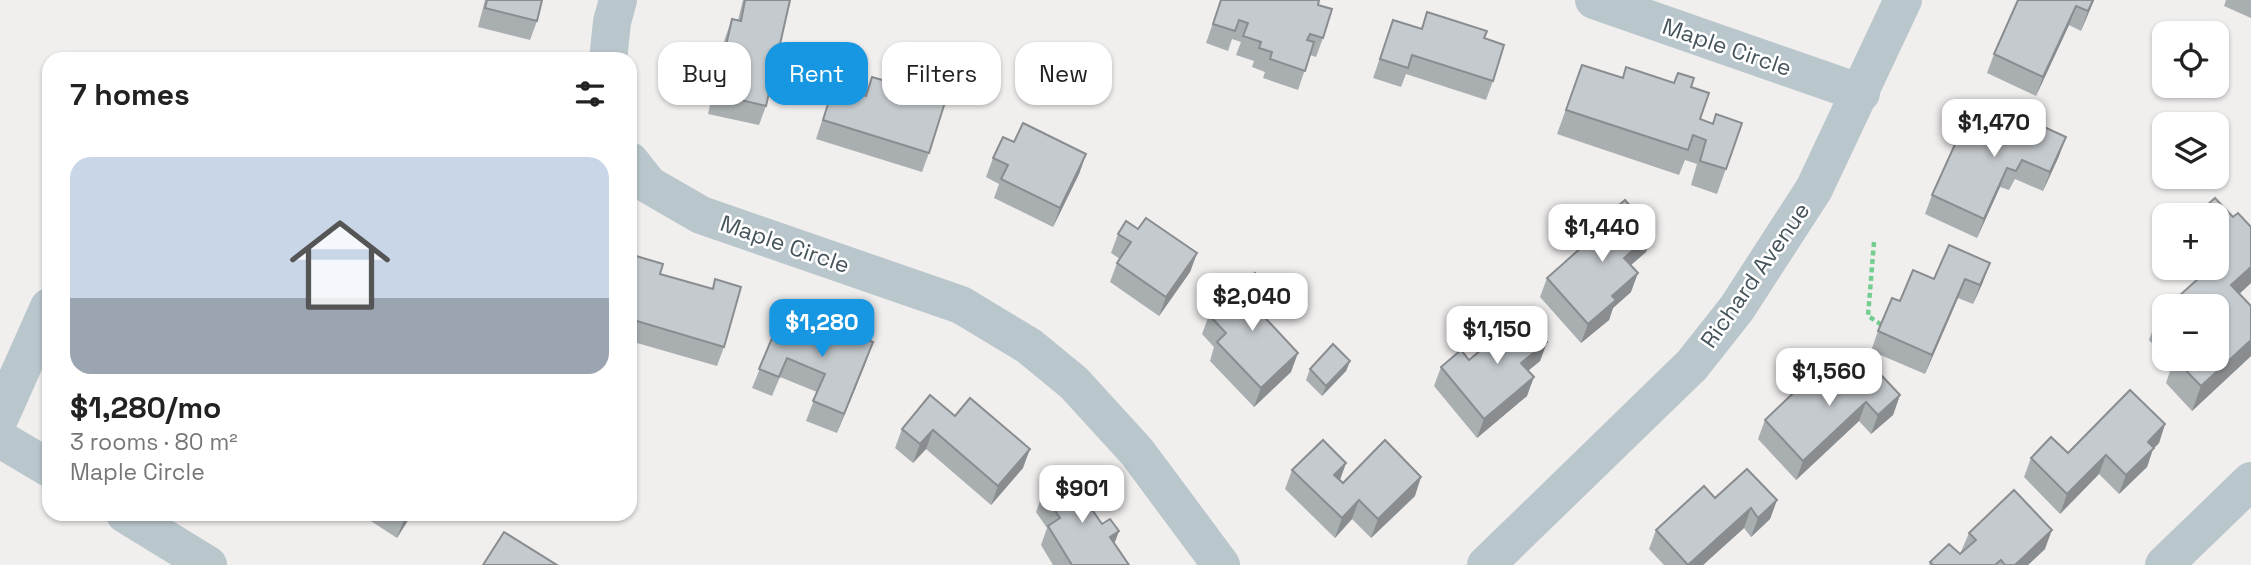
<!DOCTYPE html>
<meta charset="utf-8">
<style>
:root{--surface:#fff;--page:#f2f2f2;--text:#222;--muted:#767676;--line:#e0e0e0;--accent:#1796e2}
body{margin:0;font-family:"Space Grotesk",sans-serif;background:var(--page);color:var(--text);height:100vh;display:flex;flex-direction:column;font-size:26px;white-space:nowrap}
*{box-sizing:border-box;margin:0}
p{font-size:23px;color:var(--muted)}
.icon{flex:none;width:38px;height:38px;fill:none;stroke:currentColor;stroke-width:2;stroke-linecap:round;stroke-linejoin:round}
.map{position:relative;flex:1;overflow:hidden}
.side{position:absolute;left:42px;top:52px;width:595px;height:469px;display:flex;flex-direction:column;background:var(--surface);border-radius:21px;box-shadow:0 2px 5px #0004}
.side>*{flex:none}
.banner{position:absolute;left:658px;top:42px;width:665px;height:63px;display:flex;gap:14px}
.tools{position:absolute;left:2152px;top:21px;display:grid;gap:14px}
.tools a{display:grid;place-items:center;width:77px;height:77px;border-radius:14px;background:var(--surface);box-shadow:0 2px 5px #0004;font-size:35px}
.price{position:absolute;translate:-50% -60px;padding:0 16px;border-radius:14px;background:#fff;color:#222;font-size:23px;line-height:46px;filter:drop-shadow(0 2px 4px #0008)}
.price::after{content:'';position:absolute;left:50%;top:42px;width:21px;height:16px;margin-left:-10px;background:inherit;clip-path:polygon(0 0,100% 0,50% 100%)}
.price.current{background:var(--accent);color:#fff}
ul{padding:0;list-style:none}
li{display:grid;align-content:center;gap:14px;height:371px;padding:0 28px}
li+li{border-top:2px solid var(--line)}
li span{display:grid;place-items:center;height:217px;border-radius:21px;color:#555}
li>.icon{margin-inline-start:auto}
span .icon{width:126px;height:126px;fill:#fffc;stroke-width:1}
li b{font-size:30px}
h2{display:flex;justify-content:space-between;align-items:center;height:84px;padding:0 28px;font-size:30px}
.pill{padding:0 24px;border-radius:21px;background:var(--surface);box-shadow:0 2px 5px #0004;font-size:24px;line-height:63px}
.pill.current{background:var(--accent);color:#fff}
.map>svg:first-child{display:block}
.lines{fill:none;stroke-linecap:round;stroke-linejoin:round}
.path{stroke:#73ce90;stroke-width:4.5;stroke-dasharray:5 3.5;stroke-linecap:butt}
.minor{stroke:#b9c6cb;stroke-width:38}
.wall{fill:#a9aeb1}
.shaded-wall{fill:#8a8d90}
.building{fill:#c5cace;stroke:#8a8d90;stroke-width:2}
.labels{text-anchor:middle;stroke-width:5;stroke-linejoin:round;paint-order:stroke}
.street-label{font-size:23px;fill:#46555c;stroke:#fff}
</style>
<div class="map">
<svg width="2251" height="565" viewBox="0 0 2251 565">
<rect width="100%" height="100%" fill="#f1eeee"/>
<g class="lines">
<!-- path -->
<path class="path" d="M 1874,242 L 1868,316 L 1882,325"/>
<!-- minor -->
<g class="minor">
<path d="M 1594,0 L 1861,93"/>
<path d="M 608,60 L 612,22 L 618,0"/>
<path d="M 630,161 L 649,185 L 701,215 L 961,305 L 1029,346 L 1074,383 L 1137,452 L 1221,565"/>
<path d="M 0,417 L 49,307"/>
<path d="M 0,439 L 49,468"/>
<path d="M 125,514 L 208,565"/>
<path d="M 1486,565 L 1692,365 L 1737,308 L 1814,189 L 1903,0"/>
<path d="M 2164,565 L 2251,481"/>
</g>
</g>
<!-- wall -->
<g class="wall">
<path d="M 485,0 L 542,0 L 537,21 L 530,40 L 478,27 Z"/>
<path d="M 743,0 L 790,0 L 766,106 L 759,125 L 708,114 L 725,38 L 732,19 L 738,20 Z"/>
<path d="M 1221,0 L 1318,5 L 1323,38 L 1316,57 L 1310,55 L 1298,90 L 1263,78 L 1265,72 L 1252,67 L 1254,61 L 1236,55 L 1241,42 L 1232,39 L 1228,51 L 1206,43 Z"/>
<path d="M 2018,0 L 2094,0 L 2081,31 L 2069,25 L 2036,96 L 1987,73 L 1994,54 Z"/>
<path d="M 2226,0 L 2251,0 L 2251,18 L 2224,6 Z"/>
<path d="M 1427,12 L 1484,38 L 1493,81 L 1486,100 L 1406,74 L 1401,87 L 1373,78 L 1393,20 L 1421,29 Z"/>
<path d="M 1582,65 L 1622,78 L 1626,67 L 1674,83 L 1691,87 L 1700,119 L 1712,124 L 1716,114 L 1742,123 L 1717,194 L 1691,185 L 1697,164 L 1685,160 L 1679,175 L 1557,134 Z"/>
<path d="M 872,77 L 929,153 L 922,172 L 816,139 L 836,78 L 859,94 L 865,96 Z"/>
<path d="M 1979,139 L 2059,156 L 2043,191 L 2015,179 L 2009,190 L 2000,187 L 1977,238 L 1925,214 L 1932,195 Z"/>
<path d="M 1014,142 L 1086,154 L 1079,174 L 1053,227 L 994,198 L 999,184 L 986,177 L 993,158 Z"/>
<path d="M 2233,217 L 2251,227 L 2251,283 L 2239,294 L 2251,306 L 2251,356 L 2192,411 L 2166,383 L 2172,365 L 2167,359 L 2217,359 L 2201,277 L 2193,268 L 2217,268 Z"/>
<path d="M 1602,220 L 1653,233 L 1646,252 L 1631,265 L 1631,292 L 1613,308 L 1609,320 L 1581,343 L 1540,297 L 1547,278 L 1597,234 Z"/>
<path d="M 1138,229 L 1197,253 L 1190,272 L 1159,316 L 1110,282 L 1117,263 L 1120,259 L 1111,253 L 1118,234 Z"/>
<path d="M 1949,245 L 1983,282 L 1973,304 L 1958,298 L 1925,374 L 1871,351 L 1878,331 L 1900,301 L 1934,279 Z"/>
<path d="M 636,256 L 660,274 L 712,289 L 715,279 L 724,347 L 717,366 L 630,341 L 630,272 Z"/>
<path d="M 1272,291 L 1265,310 L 1261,314 L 1291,372 L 1254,407 L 1210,361 L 1214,347 L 1202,334 L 1209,315 Z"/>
<path d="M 2165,309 L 2165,357 L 2149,340 L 2158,316 Z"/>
<path d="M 778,324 L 866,362 L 837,433 L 806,421 L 817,392 L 780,377 L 772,396 L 752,388 Z"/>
<path d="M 1499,327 L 1547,342 L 1540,361 L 1528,371 L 1527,396 L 1477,438 L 1434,386 L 1441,367 L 1469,360 L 1495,338 Z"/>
<path d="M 1350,361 L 1346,371 L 1322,396 L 1306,380 L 1310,369 Z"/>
<path d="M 1826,394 L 1900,395 L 1893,415 L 1871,434 L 1859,421 L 1796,480 L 1758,439 L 1765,420 Z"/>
<path d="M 955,416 L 1023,468 L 991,505 L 926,449 L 913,463 L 895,448 L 902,429 Z"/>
<path d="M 2165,424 L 2159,443 L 2153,449 L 2147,467 L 2119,494 L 2099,474 L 2060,514 L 2024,477 L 2031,458 L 2068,453 Z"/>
<path d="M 1346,463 L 1340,480 L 1343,483 L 1415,496 L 1371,538 L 1352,519 L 1335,538 L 1285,489 L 1292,470 Z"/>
<path d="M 1043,493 L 1092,509 L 1102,524 L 1119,531 L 1114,543 L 1129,565 L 1053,565 L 1041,545 L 1047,528 L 1036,512 Z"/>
<path d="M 1715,498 L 1777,500 L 1770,519 L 1751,537 L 1744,528 L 1703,565 L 1664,565 L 1649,549 L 1656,530 Z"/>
<path d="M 342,514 L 352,514 L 349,519 Z"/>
<path d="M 360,514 L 412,514 L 397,538 Z"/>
<path d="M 1969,533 L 2045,549 L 2028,565 L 1929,565 L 1930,562 L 1960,554 Z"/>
</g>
<!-- shaded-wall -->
<g class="shaded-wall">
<path d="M 2093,0 L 2094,0 L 2081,31 L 2088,11 Z"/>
<path d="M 2076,6 L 2069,25 L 2036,96 L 2043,77 Z"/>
<path d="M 2066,137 L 2059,156 L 2043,191 L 2050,172 Z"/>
<path d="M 1086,154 L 1079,174 L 1053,227 L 1060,208 Z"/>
<path d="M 2007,168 L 2000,187 L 1977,238 L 1984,219 Z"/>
<path d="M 1653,233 L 1646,252 L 1617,277 L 1624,258 Z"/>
<path d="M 1197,253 L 1190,272 L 1159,316 L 1166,297 Z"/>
<path d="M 1990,263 L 1983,282 L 1973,304 L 1980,285 Z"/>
<path d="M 2251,267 L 2251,283 L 2222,310 L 2231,285 Z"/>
<path d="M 1638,273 L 1631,292 L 1613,308 L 1609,320 L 1581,343 L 1588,324 L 1612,296 Z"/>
<path d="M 1965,279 L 1958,298 L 1925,374 L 1932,355 Z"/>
<path d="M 1272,291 L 1265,310 L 1248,326 L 1255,307 Z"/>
<path d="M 2251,340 L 2251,356 L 2192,411 L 2201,386 Z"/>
<path d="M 873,342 L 866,362 L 837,433 L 844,414 Z"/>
<path d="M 1547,342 L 1540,361 L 1514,382 L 1521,363 Z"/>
<path d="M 1298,353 L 1291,372 L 1254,407 L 1261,388 Z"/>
<path d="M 1350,361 L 1346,371 L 1322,396 L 1326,386 Z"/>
<path d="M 1534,377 L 1527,396 L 1477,438 L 1484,419 Z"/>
<path d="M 1900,395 L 1893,415 L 1871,434 L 1878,415 Z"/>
<path d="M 1866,402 L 1859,421 L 1796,480 L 1803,461 Z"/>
<path d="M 2165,424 L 2159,443 L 2153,449 L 2147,467 L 2119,494 L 2126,475 L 2148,442 Z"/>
<path d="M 933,430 L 926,449 L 913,463 L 920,444 Z"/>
<path d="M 1030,449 L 1023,468 L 991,505 L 998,486 Z"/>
<path d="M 2106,455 L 2099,474 L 2060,514 L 2067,494 Z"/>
<path d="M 1346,463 L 1339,482 L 1334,475 Z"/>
<path d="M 1421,477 L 1415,496 L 1371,538 L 1378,519 Z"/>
<path d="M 1097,494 L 1090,513 L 1086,501 Z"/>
<path d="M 1359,500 L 1352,519 L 1335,538 L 1342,518 Z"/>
<path d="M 1777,500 L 1770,519 L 1751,537 L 1758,518 Z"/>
<path d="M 1751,508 L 1744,528 L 1703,565 L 1689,565 Z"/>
<path d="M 407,514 L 412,514 L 397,538 L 404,519 Z"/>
<path d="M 2052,530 L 2045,549 L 2028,565 L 2015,565 Z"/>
<path d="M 1119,531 L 1112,550 L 1110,537 Z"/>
</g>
<!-- building -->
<g class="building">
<path d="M 487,0 L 542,0 L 537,21 L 485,8 Z"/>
<path d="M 745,0 L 790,0 L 766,106 L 715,94 L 732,19 L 741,21 Z"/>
<path d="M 1221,0 L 1319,0 L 1318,5 L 1332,9 L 1323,38 L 1310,34 L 1307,40 L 1314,42 L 1305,71 L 1270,59 L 1272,52 L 1259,48 L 1261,42 L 1243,36 L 1248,23 L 1239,20 L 1235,31 L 1213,24 Z"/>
<path d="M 2018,0 L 2093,0 L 2088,11 L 2076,6 L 2043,77 L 1994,54 Z"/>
<path d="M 1427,12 L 1487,31 L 1484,38 L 1504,45 L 1493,81 L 1412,55 L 1408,68 L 1380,59 L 1393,20 L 1422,29 Z"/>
<path d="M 1582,65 L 1623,78 L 1626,67 L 1674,83 L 1678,73 L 1694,78 L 1691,87 L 1709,93 L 1700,119 L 1713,124 L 1716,114 L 1742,123 L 1726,169 L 1700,161 L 1706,140 L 1693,135 L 1688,150 L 1566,110 Z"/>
<path d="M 872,77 L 946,99 L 929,153 L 823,120 L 836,78 L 861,86 L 859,94 L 866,96 Z"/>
<path d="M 1994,104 L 2066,137 L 2050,172 L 2022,160 L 2016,171 L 2007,168 L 1984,219 L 1932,195 L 1961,131 L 1979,139 Z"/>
<path d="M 1023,123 L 1086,154 L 1060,208 L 1001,179 L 1008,165 L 993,158 L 1003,137 L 1014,142 Z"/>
<path d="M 2215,198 L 2233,217 L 2238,213 L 2251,227 L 2251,267 L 2231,285 L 2251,306 L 2251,340 L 2201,386 L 2175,359 L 2217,359 L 2217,306 L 2168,306 L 2210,268 L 2217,268 L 2217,215 L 2196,215 Z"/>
<path d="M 1625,200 L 1653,233 L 1624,258 L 1638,273 L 1612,296 L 1616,300 L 1588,324 L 1547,278 L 1600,231 L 1604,236 L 1611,229 L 1602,220 Z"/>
<path d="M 1146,218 L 1197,253 L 1166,297 L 1117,263 L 1131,242 L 1118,234 L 1126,221 L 1138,229 Z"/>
<path d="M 1949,245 L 1990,263 L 1980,285 L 1965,279 L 1932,355 L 1878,331 L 1892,298 L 1900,301 L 1913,270 L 1934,279 Z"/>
<path d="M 636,256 L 663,264 L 660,274 L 713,289 L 715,279 L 741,287 L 724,347 L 630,319 L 630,277 Z"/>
<path d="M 1255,273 L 1272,291 L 1255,307 L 1298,353 L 1261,388 L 1217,342 L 1226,333 L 1209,315 Z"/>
<path d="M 1521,309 L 1547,342 L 1521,363 L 1534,377 L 1484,419 L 1441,367 L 1461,350 L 1469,360 L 1495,338 L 1502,347 L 1510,341 L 1499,327 Z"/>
<path d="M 2165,309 L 2165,323 L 2158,316 Z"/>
<path d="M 815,318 L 873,342 L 844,414 L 813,401 L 825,374 L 787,358 L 779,377 L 759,369 L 778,324 L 807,336 Z"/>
<path d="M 1333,344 L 1350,361 L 1326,386 L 1310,369 Z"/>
<path d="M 1865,358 L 1900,395 L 1878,415 L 1866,402 L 1803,461 L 1765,420 L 1810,377 L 1826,394 Z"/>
<path d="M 2130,390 L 2165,424 L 2148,442 L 2154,448 L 2126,475 L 2106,455 L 2067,494 L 2031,458 L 2051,437 L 2068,453 Z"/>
<path d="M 930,395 L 955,416 L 970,398 L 1030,449 L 998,486 L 933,430 L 920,444 L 902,429 Z"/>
<path d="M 1323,440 L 1346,463 L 1334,475 L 1343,483 L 1385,440 L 1421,477 L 1378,519 L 1359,500 L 1342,518 L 1292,470 Z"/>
<path d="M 1081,469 L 1097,494 L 1086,501 L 1102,524 L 1110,519 L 1119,531 L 1110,537 L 1129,565 L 1072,565 L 1048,526 L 1060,518 L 1043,493 Z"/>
<path d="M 1747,469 L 1777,500 L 1758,518 L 1751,508 L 1688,565 L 1656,530 L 1704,486 L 1715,498 Z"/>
<path d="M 2014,490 L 2052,530 L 2015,565 L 2005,565 L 2001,560 L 1995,565 L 1933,565 L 1930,562 L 1949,544 L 1960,554 L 1976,540 L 1969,533 Z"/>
<path d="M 397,514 L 407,514 L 404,519 Z"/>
<path d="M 504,532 L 557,565 L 483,565 Z"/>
</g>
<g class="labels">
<!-- street labels -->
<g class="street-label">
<text transform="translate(1727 47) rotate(19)" y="8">Maple Circle</text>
<text transform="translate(785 244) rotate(19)" y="8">Maple Circle</text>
<text transform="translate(1755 275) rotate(-55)" y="8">Richard Avenue</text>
</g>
</g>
</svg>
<div class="tools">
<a><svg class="icon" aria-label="locate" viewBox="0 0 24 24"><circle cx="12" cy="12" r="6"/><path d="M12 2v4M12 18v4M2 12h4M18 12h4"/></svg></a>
<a><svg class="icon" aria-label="layers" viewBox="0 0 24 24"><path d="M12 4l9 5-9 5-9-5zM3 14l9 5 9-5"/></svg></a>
<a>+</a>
<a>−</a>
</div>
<b class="price" style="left:1994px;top:159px">$1,470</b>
<b class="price" style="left:1602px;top:264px">$1,440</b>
<b class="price" style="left:1252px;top:333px">$2,040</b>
<b class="price current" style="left:822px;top:359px">$1,280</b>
<b class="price" style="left:1497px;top:366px">$1,150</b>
<b class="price" style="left:1829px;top:408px">$1,560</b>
<b class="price" style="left:1082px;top:525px">$901</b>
<div class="banner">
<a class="pill">Buy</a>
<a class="pill current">Rent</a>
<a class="pill">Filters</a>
<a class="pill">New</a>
</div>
<section class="side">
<h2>7 homes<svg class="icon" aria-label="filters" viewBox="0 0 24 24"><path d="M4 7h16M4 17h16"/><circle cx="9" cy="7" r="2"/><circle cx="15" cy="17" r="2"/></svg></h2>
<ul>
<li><span style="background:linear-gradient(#c9d6e8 65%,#9aa5b1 0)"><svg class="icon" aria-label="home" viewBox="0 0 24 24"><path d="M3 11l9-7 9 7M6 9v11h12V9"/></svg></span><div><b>$1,280/mo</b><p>3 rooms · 80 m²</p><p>Maple Circle</p></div></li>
</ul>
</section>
</div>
